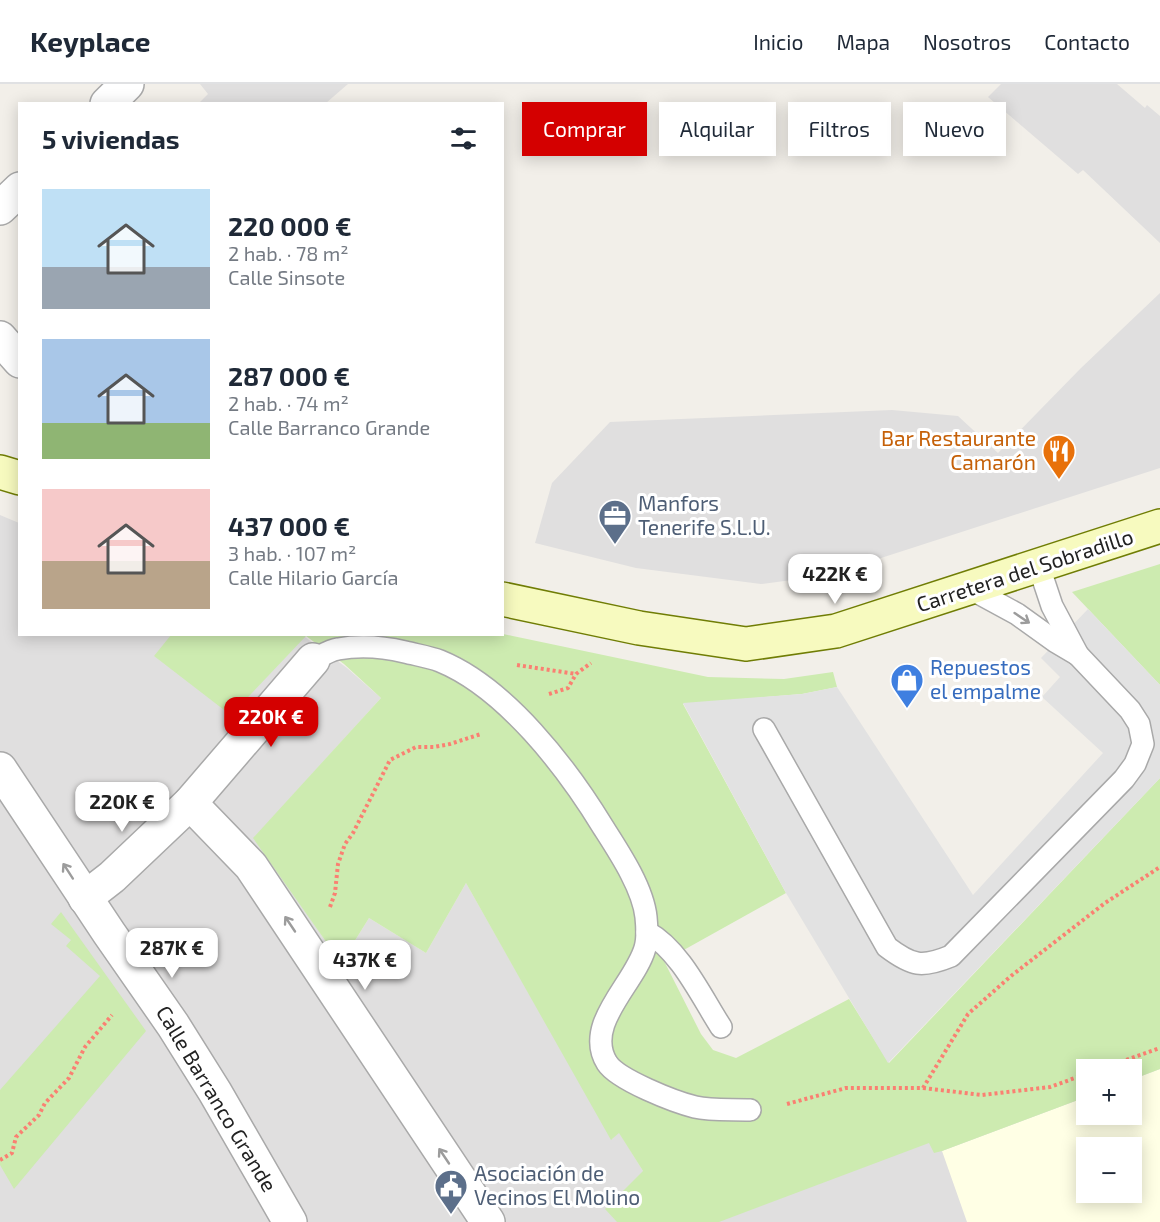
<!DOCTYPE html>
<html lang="es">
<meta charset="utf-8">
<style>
:root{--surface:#fff;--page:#f6f6f7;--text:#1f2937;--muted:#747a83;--line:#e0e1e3;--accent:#d40000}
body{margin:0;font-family:"Exo 2",sans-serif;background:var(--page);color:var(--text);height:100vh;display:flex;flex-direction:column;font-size:22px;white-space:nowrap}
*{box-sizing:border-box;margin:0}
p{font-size:20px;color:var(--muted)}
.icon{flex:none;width:33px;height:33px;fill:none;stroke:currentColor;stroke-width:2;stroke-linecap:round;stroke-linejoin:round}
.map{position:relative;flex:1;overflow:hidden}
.side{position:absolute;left:18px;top:18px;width:486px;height:534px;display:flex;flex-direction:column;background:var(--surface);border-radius:0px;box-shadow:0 3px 15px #0003}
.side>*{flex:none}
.banner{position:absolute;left:522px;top:18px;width:548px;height:54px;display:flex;gap:12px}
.fabs{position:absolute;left:1076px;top:975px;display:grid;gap:12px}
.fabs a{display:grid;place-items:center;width:66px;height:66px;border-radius:0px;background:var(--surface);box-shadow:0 3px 15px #0003;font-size:30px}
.price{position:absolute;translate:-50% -51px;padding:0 14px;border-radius:12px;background:#fff;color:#222;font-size:20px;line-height:39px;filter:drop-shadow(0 2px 3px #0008)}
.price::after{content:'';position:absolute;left:50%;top:36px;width:18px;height:14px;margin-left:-9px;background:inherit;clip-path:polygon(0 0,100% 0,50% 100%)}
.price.active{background:var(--accent);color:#fff}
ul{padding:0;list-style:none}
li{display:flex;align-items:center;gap:18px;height:150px;padding:0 24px}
li span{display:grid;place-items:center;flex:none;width:168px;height:120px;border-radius:0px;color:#555}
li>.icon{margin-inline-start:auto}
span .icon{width:72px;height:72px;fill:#fffc;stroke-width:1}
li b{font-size:26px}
h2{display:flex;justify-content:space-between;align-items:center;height:72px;padding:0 24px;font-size:26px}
.tag{padding:0 21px;border-radius:0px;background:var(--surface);box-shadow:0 3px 15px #0003;font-size:21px;line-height:54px}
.tag.active{background:var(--accent);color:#fff}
header{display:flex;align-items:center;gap:36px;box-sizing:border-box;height:84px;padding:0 30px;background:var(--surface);border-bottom:2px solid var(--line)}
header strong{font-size:28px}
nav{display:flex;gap:33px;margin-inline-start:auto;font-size:21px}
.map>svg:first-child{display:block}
.residential{fill:#e0dfdf;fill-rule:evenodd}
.education{fill:#ffffe5;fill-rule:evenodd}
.grass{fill:#cdebb0}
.parking{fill:#e2e2e2}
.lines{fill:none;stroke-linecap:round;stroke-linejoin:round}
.lane-casing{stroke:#a9a9a9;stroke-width:24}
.street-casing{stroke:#a9a9a9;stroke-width:36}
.secondary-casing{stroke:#707d05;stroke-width:36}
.path{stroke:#fa8072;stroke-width:4;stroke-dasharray:3 3;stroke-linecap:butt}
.lane{stroke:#fff;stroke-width:21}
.street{stroke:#fff;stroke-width:33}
.secondary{stroke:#f7fabf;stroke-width:33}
.oneway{stroke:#9c9c9c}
.labels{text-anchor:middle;stroke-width:6;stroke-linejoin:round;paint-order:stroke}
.food-label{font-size:21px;fill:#c56008;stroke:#fff;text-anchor:end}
.service-label{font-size:21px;fill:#4e5e75;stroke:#fff;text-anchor:start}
.street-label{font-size:21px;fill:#222;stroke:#fff}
.shop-label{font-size:21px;fill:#366cbe;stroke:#fff;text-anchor:start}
</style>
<header>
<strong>Keyplace</strong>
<nav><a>Inicio</a><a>Mapa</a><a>Nosotros</a><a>Contacto</a></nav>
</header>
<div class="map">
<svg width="1160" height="1138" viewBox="0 0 1160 1138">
<rect width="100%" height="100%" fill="#f2efe9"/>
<!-- residential -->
<g class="residential">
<path d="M 200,0 L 348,0 L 326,19 L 199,19 L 208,10 Z"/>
<path d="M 1001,0 L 1117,0 L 1145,24 L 1147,21 L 1160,32 L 1160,159 L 1083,86 L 1078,90 L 988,13 Z"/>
<path d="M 1160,209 L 1160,384 L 850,484 L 822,492 L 777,498 L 761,500 L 636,484 L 535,459 L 552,399 L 610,338 L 892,326 L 958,332 L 998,369 L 1081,284 Z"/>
<path d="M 0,431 L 19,439 L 20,550 L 299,551 L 305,553 L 347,584 L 381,614 L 254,754 L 341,879 L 369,834 L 426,869 L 466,799 L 612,1055 L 619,1048 L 643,1087 L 1086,986 L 1086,1030 L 1131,1030 L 1131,986 L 1160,963 L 1160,1138 L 0,1138 ZM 1086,1064 L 1131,1064 L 1131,1108 L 1086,1108 Z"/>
</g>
<!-- education -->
<path class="education" d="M 1160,985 L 1160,1138 L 967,1138 L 942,1067 L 1086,1013 L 1086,1030 L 1131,1030 L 1131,996 ZM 1086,1064 L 1131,1064 L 1131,1108 L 1086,1108 Z"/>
<!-- grass -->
<g class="grass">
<path d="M 1160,480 L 1160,601 L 1072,508 Z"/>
<path d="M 503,550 L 708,593 L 784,595 L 833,588 L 837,603 L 802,610 L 683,620 L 786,809 L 664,877 L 701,950 L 713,966 L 736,974 L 849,915 L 889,979 L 1160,694 L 1160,985 L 1131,996 L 1131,986 L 1086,986 L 1086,1013 L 942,1067 L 934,1069 L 929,1059 L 719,1138 L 617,1138 L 605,1125 L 643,1087 L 619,1049 L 611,1056 L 466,799 L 426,869 L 369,834 L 341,879 L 253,754 L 381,614 L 344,580 L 306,552 L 233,629 L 228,629 L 154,572 L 171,551 Z"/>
<path d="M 61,828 L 146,947 L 14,1105 L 0,1081 L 0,1006 L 100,892 L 66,862 L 71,856 L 51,840 Z"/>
</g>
<!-- parking -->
<path class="parking" d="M 1088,525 L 1160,601 L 1160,694 L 888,979 L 786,809 L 683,619 L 802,610 L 837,603 L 973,811 L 1103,669 L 1042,613 L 1060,593 L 1041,574 Z"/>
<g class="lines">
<defs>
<g id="lane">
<path d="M 971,505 L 1017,530 L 1056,558 L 1078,571"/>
<path d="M 313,576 C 321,572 330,566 338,565 C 360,561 384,563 405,568 C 417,571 430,573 440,577 C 506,604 567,684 603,743 C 619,768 643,804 646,833 C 647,843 648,854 645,864 C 635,900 583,940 607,979 C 618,996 675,1018 695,1023 C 712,1027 733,1025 750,1026"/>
<path d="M 764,645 L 887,863 C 912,882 922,884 951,872 L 1124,695 L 1135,680 L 1143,660 L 1139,640 L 1130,626 L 1078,571 L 1052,522 L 1039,483"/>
<path d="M 647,848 C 680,866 701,912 721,943"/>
</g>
<g id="street">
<path d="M 107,20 L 127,0"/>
<path d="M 0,124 L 20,105"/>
<path d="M 0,254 L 20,277"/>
<path d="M 0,685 L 109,849 L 173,941 L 215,1008 L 290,1138"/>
<path d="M 190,719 L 251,782 L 488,1138"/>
<path d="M 85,814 L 112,793 L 190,719 L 313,576"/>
</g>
<g id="secondary">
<path d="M 0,388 L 20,394"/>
<path d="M 502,515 L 639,544 L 746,560 L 836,547 L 1160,442"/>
</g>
</defs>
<!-- lane casing -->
<use href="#lane" class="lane-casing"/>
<!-- street casing -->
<use href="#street" class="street-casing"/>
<!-- secondary casing -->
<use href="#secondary" class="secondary-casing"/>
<!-- path -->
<g class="path">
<path d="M 517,581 L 576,590"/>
<path d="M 549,610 L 568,604 L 576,590 L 591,579"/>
<path d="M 330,823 L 335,809 L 338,780 L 345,760 L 353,749 L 390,676 L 416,663 L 434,663 L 450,660 L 481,650"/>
<path d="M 1098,986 L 1160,964"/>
<path d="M 923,1004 L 982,1011 L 1050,1003 L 1086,990"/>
<path d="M 787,1020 L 846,1004 L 923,1004 L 968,930 L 1011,892 L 1105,819 L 1160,783"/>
<path d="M 0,1076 L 12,1069 L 16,1053 L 39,1031 L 45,1019 L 69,994 L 85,963 L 112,931"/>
</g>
<!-- lane -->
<use href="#lane" class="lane"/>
<!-- street -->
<use href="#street" class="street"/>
<!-- secondary -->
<use href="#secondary" class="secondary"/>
</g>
<!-- one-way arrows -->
<defs><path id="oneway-shaft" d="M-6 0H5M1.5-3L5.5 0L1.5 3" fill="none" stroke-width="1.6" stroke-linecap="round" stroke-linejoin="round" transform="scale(1.5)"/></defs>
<g class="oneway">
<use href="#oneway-shaft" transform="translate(1022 534) rotate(34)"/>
<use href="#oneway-shaft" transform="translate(68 787) rotate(-123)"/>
<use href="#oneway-shaft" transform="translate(290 840) rotate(-124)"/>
<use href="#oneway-shaft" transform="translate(444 1072) rotate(-124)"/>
</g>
<!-- icons -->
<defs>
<symbol id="restaurant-pin" viewBox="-11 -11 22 30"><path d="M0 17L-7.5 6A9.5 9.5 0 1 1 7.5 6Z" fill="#e8710a" stroke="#fff"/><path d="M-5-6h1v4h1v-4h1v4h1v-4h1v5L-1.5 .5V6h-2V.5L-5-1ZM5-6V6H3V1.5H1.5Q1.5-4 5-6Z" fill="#fff"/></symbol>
<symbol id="office-pin" viewBox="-11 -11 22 30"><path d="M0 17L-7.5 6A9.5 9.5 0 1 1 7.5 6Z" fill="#5c6f8a" stroke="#fff"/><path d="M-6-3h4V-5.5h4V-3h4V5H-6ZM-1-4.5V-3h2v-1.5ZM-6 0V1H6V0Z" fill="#fff"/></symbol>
<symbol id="shop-pin" viewBox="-11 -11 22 30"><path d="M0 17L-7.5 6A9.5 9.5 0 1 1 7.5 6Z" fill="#3f7fe0" stroke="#fff"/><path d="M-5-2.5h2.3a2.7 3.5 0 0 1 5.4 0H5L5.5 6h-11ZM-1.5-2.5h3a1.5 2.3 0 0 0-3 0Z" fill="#fff"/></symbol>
<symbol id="civic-pin" viewBox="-11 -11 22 30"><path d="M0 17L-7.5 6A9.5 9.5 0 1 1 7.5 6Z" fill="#5c6f8a" stroke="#fff"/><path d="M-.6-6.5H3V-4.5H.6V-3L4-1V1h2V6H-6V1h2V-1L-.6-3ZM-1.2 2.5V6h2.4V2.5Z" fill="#fff"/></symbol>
</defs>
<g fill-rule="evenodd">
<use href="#restaurant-pin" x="1040" y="348" width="38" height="52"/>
<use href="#office-pin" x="596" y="413" width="38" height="52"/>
<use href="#shop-pin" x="888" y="577" width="38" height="52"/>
<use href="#civic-pin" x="432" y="1083" width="38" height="52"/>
</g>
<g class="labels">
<!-- food labels -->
<g class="food-label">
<text x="1036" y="362">Bar Restaurante<tspan x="1036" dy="24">Camarón</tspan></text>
</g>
<!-- service labels -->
<g class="service-label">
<text x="638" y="427">Manfors<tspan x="638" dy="24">Tenerife S.L.U.</tspan></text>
<text x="474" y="1097">Asociación de<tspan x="474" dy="24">Vecinos El Molino</tspan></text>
</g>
<!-- street labels -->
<g class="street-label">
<text transform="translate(1025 487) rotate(-18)" y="7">Carretera del Sobradillo</text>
<text transform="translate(216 1015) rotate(59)" y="7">Calle Barranco Grande</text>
</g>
<!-- shop labels -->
<g class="shop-label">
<text x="930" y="591">Repuestos<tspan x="930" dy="24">el empalme</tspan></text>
</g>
</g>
</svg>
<div class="fabs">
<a>+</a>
<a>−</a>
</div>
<b class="price" style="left:835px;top:521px">422K €</b>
<b class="price active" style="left:271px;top:664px">220K €</b>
<b class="price" style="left:122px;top:749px">220K €</b>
<b class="price" style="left:172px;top:895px">287K €</b>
<b class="price" style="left:365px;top:907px">437K €</b>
<div class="banner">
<a class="tag active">Comprar</a>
<a class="tag">Alquilar</a>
<a class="tag">Filtros</a>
<a class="tag">Nuevo</a>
</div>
<section class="side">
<h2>5 viviendas<svg class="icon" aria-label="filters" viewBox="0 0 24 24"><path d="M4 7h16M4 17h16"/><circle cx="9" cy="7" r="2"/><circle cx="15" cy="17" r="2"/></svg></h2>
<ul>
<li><span style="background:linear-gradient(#bfe0f5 65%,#9aa5b1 0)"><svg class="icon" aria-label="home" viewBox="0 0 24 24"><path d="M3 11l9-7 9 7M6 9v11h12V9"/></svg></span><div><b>220 000 €</b><p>2 hab. · 78 m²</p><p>Calle Sinsote</p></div></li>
<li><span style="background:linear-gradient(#a9c7e8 70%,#8fb573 0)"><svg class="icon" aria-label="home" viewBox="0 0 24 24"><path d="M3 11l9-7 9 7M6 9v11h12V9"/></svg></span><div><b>287 000 €</b><p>2 hab. · 74 m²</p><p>Calle Barranco Grande</p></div></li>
<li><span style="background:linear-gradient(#f6c9c9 60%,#b9a48a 0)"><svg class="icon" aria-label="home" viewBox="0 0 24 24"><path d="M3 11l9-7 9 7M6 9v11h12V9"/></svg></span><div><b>437 000 €</b><p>3 hab. · 107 m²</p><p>Calle Hilario García</p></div></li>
</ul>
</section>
</div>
